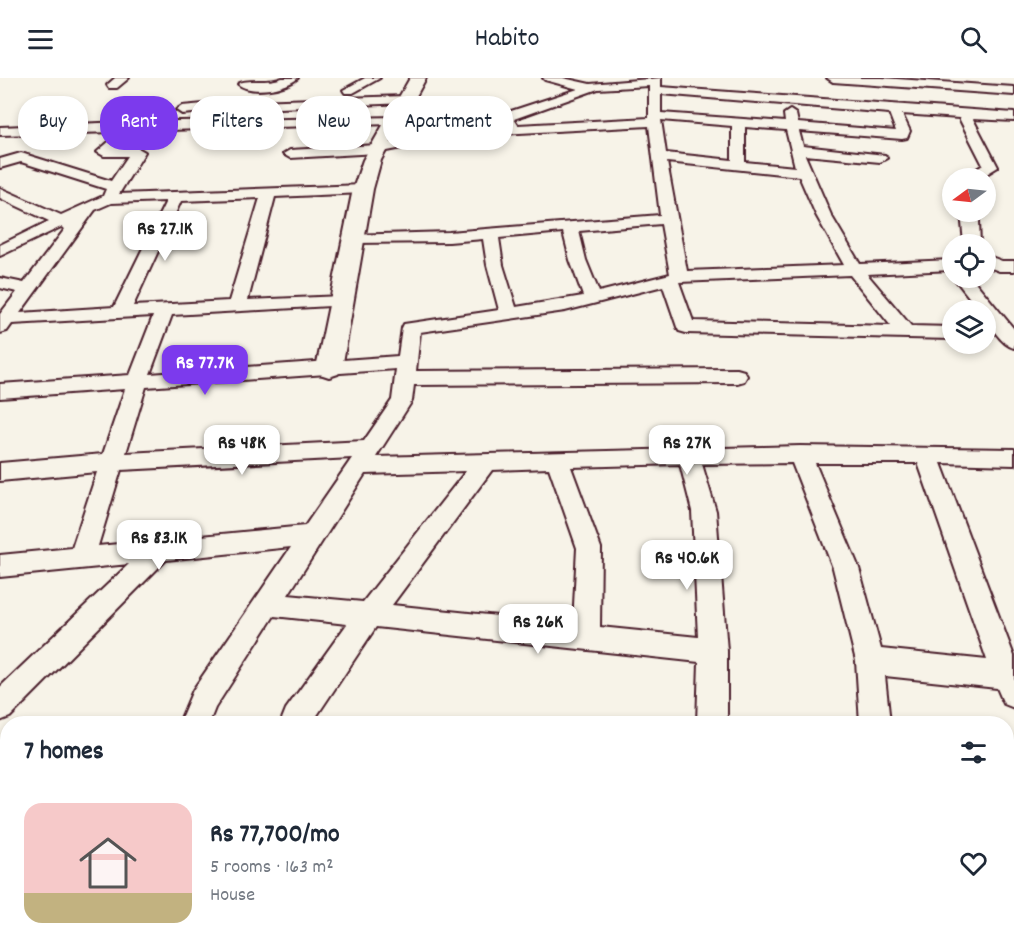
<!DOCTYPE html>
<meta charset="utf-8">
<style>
:root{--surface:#fff;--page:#f6f6f7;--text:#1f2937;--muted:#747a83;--accent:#7c3aed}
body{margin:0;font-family:Dekko,sans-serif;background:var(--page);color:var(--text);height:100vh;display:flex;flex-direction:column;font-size:22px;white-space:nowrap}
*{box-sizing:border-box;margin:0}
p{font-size:20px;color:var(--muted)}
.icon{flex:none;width:33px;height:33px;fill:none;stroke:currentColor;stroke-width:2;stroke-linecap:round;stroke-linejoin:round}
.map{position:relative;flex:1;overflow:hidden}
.side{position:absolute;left:0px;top:638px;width:1014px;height:236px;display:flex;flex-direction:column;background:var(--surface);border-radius:24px 24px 0 0;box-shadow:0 3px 9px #0003}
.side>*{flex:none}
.banner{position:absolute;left:18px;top:18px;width:600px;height:54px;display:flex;gap:12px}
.needle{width:39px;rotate:255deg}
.tools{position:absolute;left:942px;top:90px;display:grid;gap:12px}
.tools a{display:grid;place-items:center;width:54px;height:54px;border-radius:50%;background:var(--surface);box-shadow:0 3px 9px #0003;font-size:30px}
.price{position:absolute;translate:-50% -51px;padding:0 14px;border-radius:12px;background:#fff;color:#222;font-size:20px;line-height:39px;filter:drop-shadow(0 2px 3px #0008)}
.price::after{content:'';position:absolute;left:50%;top:36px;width:18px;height:14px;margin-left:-9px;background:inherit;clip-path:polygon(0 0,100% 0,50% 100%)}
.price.on{background:var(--accent);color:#fff}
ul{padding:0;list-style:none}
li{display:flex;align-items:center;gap:18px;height:150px;padding:0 24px}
li span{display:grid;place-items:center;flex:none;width:168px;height:120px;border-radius:18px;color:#555}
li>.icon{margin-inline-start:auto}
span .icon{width:72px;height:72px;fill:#fffc;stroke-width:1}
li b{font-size:26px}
h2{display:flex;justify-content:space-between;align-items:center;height:72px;padding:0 24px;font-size:26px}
.chip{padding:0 21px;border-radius:24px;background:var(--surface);box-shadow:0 3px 9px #0003;font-size:21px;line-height:54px}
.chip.on{background:var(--accent);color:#fff}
header{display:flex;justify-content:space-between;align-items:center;height:78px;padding:0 24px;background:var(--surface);font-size:27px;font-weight:600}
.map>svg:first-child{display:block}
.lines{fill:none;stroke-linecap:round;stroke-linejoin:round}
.minor-casing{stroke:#4a1f2b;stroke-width:4}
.tertiary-casing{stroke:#4a1f2b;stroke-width:4}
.minor{fill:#f7f3e8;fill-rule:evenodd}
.tertiary{fill:#f7f3e8;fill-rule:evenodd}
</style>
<header><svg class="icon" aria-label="menu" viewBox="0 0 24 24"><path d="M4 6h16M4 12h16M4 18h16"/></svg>Habito<svg class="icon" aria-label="search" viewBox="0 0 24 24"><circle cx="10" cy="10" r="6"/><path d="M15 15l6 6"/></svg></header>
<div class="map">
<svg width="1014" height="872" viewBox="0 0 1014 872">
<rect width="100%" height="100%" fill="#f7f3e8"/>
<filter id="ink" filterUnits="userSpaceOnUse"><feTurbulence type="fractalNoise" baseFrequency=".0167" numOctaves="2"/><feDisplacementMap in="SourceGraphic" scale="12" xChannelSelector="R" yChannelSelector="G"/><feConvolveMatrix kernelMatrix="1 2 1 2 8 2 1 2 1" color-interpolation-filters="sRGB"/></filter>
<g filter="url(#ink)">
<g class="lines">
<defs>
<g id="minor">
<path d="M 115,0 L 129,0 L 117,10 L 109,10 L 107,7 Z"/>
<path d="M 282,0 L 298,0 C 286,11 251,17 238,6 C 247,0 268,6 282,0 Z"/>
<path d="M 365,0 L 380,0 L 353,15 L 345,15 L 343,12 Z"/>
<path d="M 543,0 L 563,0 L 590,6 L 661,0 L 661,9 L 1014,35 L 1014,43 L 973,41 L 998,89 L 980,100 L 963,100 L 983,87 L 959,40 L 902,36 L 910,53 L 907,60 L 902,61 L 799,53 L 803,68 L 885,77 L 887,80 L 880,84 L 805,77 L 831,137 L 860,186 L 952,182 L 952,192 L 867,196 L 911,248 L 952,249 L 952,261 L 686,255 L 679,253 L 677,249 L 663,208 L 565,233 L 420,254 L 416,293 L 737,291 L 744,293 L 747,298 L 744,303 L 737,305 L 414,307 L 412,323 L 376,379 L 800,368 L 1014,371 L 1014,387 L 941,385 L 1014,578 L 1014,630 L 1004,626 L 997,610 L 885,598 L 890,645 L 860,645 L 856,583 L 833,490 L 792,385 L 702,386 L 716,433 L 727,573 L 727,645 L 697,645 L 699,584 L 376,549 L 316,639 L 318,645 L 284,645 L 282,641 L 286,631 L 347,546 L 274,538 L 215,630 L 209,645 L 179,645 L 193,612 L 291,469 L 166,482 L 10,639 L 0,643 L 0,609 L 129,486 L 0,499 L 0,477 L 72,470 L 97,394 L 0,403 L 0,385 L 103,376 L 125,311 L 0,320 L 0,306 L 130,297 L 153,238 L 12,246 L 7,253 L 0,255 L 0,236 L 17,214 L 0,210 L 0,200 L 24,205 L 65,151 L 61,149 L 0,178 L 0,167 L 49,143 L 0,120 L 0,110 L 61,137 L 103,118 L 106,111 L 21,84 L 0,90 L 0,81 L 21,75 L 111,103 L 128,78 L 104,78 L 97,74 L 112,61 L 116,54 L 0,57 L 0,49 L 125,44 L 398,39 L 399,42 L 393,46 L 129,53 L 125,63 L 118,70 L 138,70 L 145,74 L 119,116 L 363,107 L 370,111 L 363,115 L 275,119 L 248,222 L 342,218 L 348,219 L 351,223 L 348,227 L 172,237 L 150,296 L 398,278 L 402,250 L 404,246 L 499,232 L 487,187 L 483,161 L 449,164 L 354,165 L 346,160 L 348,157 L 449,154 L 660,137 L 649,48 L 464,58 L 377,75 L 290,80 L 283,76 L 290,72 L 377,67 L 464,50 L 505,48 L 501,39 L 502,36 L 578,11 L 545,2 ZM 649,8 L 649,40 L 518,47 L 514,41 L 598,11 ZM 661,16 L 889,35 L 896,53 L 798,45 L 796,36 L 790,32 L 784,36 L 785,44 L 661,35 ZM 661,42 L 732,48 L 732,82 L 666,75 ZM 745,49 L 786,52 L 795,89 L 745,84 ZM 667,84 L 799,98 L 816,137 L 844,187 L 687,193 ZM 260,120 L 229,223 L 133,228 L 181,123 ZM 166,123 L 114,229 L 20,235 L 95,132 L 111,125 ZM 661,146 L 670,196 L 599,214 L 586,182 L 579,153 ZM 563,154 L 570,182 L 583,218 L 516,229 L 503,187 L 499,160 ZM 850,197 L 891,248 L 693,243 L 679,204 ZM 396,291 L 392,322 L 364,363 L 126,375 L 146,309 ZM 352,380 L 305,448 L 98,468 L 121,392 ZM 815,385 L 918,385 L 987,582 L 881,571 L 859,490 ZM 680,386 L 692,433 L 698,559 L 600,549 L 601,470 L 571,389 ZM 549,390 L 577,470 L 573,546 L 392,527 L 492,392 ZM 466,393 L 363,524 L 288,517 L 365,396 Z"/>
<path d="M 827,0 L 882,0 L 1014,9 L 1014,17 L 833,4 Z"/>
<path d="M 404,18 L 410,22 L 408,25 L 226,32 L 182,36 L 176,32 L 182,28 L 226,24 Z"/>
<path d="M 961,134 L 976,134 L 979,143 L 980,166 L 964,166 Z"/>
<path d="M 986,177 L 1002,183 L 1014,183 L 1014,193 L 999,193 L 986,188 Z"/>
<path d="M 954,200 L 972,200 L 1014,251 L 1014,270 C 1002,267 986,245 986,232 L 979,232 Z"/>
<path d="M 1006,779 L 1014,782 L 1014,816 L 1006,813 Z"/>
<path d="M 91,866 L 127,866 L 125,872 L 89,872 Z"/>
<rect x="675" y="866" width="36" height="6"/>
<path d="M 868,866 L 904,866 L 905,872 L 869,872 Z"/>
</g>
<path id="tertiary" d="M 410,0 L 426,0 L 381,82 L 373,111 L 342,290 L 338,296 L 329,299 L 320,296 L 316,290 L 353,111 L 363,82 Z"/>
</defs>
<!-- minor casing -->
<use href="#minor" class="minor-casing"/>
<!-- tertiary casing -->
<use href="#tertiary" class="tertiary-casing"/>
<!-- minor -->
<use href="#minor" class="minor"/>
<!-- tertiary -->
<use href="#tertiary" class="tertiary"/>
</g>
</g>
</svg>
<div class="tools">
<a><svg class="needle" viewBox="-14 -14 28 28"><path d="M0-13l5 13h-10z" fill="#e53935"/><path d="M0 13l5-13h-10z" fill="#747a83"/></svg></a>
<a><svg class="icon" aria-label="locate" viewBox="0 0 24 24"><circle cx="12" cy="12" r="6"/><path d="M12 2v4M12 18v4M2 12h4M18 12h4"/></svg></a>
<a><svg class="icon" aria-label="layers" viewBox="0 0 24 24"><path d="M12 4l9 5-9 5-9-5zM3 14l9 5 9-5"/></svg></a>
</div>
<b class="price" style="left:165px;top:184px">Rs 27.1K</b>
<b class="price on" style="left:205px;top:318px">Rs 77.7K</b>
<b class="price" style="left:242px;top:398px">Rs 48K</b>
<b class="price" style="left:687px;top:398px">Rs 27K</b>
<b class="price" style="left:159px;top:493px">Rs 83.1K</b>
<b class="price" style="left:687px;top:513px">Rs 40.6K</b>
<b class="price" style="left:538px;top:577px">Rs 26K</b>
<div class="banner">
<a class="chip">Buy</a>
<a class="chip on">Rent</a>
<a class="chip">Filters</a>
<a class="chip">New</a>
<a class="chip">Apartment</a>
</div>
<section class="side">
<h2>7 homes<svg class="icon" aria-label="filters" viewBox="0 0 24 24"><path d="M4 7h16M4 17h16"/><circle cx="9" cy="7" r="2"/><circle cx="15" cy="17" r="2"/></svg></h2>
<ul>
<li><span style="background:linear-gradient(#f6c9c9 75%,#c2b280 0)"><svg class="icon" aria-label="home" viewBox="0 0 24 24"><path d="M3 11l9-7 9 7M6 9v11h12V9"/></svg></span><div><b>Rs 77,700/mo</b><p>5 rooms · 163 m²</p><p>House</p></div><svg class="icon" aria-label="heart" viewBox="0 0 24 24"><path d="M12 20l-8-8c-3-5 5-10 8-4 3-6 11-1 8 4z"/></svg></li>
</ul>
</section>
</div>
